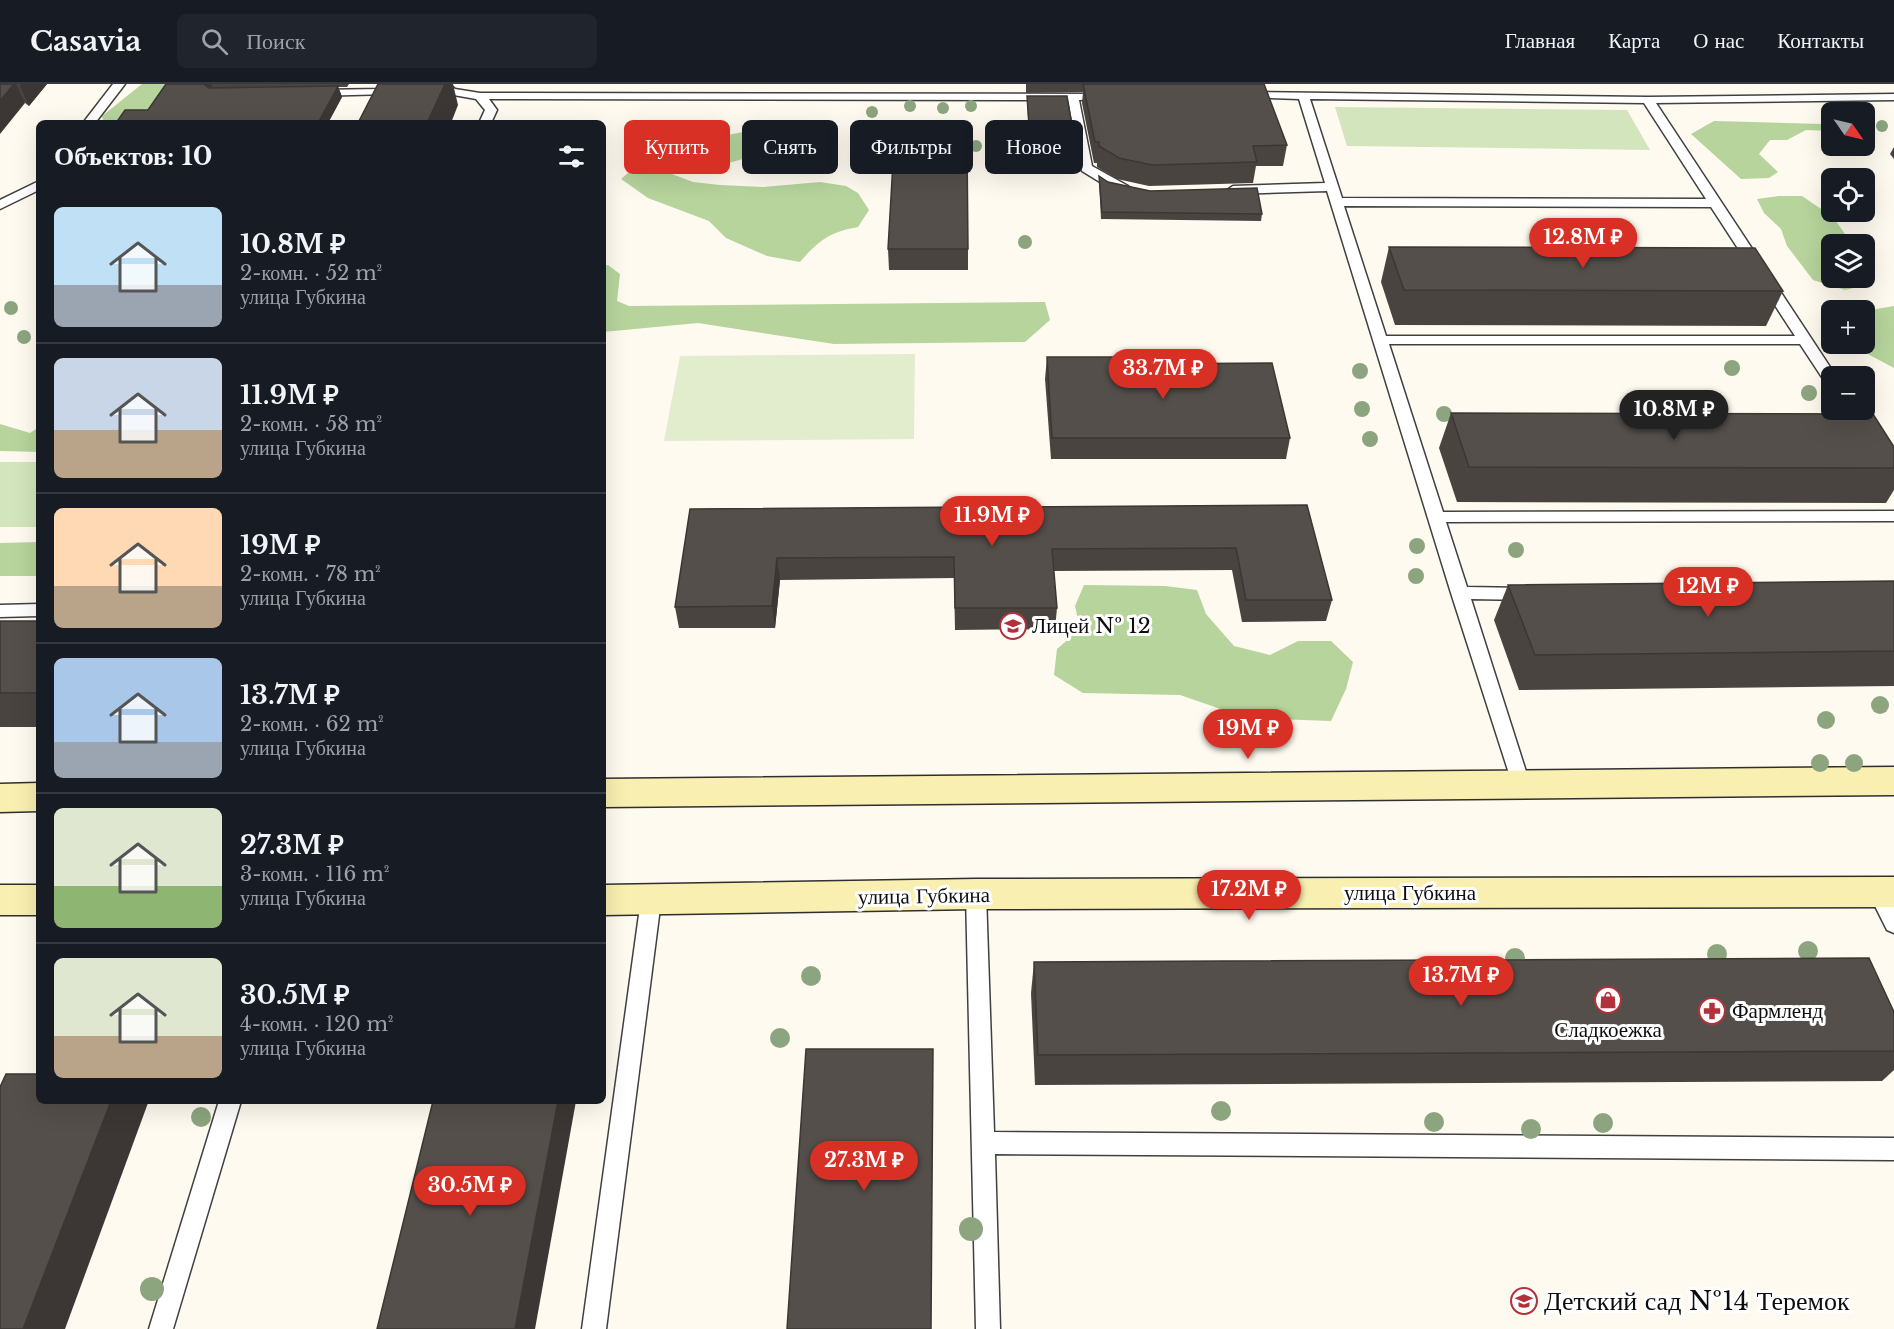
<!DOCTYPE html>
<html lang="ru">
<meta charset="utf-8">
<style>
:root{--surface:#171b24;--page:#20242c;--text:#f1f3f6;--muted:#9ea1a6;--line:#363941;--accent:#d93025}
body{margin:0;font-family:"Libre Baskerville",serif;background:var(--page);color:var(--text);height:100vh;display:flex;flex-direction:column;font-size:22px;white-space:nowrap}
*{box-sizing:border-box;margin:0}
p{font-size:20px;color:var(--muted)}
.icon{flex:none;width:33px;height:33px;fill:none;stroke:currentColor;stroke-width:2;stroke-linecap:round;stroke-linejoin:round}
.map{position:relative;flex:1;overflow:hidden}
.panel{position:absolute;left:36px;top:36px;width:570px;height:984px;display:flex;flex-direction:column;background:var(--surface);border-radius:9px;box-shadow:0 6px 24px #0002}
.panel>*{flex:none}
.banner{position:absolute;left:624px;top:36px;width:570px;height:54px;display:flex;gap:12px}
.needle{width:39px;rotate:124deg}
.fabs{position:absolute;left:1821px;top:18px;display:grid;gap:12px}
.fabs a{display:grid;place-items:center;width:54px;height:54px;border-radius:9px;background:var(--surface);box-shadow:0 6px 24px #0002;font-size:30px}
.price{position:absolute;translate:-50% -51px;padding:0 14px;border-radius:21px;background:var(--accent);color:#fff;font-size:20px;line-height:39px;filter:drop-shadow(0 2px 3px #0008)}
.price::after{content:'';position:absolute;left:50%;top:36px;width:18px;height:14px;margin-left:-9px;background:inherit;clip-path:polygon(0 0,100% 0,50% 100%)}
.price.selected{background:#222;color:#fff}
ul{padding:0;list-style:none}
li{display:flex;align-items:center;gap:18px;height:150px;padding:0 18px}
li+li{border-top:2px solid var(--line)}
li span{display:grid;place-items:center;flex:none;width:168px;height:120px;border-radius:9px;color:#555}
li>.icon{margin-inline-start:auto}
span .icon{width:72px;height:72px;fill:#fffc;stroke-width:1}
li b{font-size:26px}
h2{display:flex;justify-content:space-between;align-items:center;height:72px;padding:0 18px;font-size:26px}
.chip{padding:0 21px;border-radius:9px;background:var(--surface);box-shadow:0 6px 24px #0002;font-size:21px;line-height:54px}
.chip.selected{background:var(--accent);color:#fff}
header{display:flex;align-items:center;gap:36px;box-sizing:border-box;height:84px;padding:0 30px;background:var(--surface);border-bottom:2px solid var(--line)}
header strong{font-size:28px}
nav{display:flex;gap:33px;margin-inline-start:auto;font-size:21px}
.search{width:420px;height:54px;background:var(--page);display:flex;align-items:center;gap:15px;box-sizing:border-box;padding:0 21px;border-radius:9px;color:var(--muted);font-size:22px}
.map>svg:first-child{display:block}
.green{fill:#d2e5bc}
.forest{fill:#b6d49c}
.pitch{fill:#e2edcd}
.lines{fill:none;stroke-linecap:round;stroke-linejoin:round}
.lane-casing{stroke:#404040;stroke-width:3}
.secondary-casing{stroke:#2f2f2f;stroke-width:3}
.lane{fill:#fff;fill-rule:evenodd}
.secondary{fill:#f8efb0;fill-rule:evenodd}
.tree{fill:#8da57f}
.wall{fill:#494440}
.shaded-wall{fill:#3c3734}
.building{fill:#554f4b;stroke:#3c3734;stroke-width:1.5}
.labels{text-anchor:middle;stroke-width:6;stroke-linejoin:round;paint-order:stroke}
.poi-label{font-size:21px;fill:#0d0d0d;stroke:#fff;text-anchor:start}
.street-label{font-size:21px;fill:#0d0d0d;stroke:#fff}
.near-poi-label{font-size:26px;fill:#0d0d0d;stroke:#fff;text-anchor:start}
</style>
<header>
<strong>Casavia</strong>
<div class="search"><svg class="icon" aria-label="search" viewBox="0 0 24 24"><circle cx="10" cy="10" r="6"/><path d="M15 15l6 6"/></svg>Поиск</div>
<nav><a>Главная</a><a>Карта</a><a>О нас</a><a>Контакты</a></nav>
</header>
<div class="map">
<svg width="1894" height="1245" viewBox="0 0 1894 1245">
<rect width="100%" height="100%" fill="#fefaef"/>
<!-- green -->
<g class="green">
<path d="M 1335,23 L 1627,26 L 1650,66 L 1347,62 Z"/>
<rect x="0" y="378" width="39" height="65"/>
</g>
<!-- forest -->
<g class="forest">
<path d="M 142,0 L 176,0 L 155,32 L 122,39 L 104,39 L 102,32 Z"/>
<path d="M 1714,37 L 1821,40 L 1831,42 L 1831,47 L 1806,46 L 1787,56 L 1770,56 L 1759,70 L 1778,88 L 1769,94 L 1741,95 L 1691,50 Z"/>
<path d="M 765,44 L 818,46 L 802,64 C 790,66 777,67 764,70 C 731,76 701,93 667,81 L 668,63 L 699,63 L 716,53 Z"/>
<path d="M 630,87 L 672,90 L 693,98 L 720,101 L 763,103 L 820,98 L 846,102 L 858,109 L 869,126 L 858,143 C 830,148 819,156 800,178 L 767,172 L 726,154 L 709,137 L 648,114 L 621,95 Z"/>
<path d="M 1779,112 L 1802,112 L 1833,133 L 1852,160 L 1832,160 L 1832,194 L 1864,194 L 1865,187 L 1871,200 L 1845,206 L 1813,196 L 1787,162 L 1781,145 L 1764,129 L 1757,115 Z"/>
<path d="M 608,181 L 620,190 L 617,217 L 629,222 L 1045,218 L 1050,236 L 1025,258 L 834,260 L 698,239 L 603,248 L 603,182 Z"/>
<path d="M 1894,222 L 1894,284 L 1849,260 L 1864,260 L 1865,227 Z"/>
<path d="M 0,340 L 30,349 L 39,343 L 39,368 L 0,367 Z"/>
<path d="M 39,458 L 39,492 L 0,492 L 0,459 Z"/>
<path d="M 1084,501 L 1165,502 L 1197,506 L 1206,530 L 1234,562 L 1270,571 L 1298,557 L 1331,557 L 1353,578 L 1346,605 L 1331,637 L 1247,634 L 1180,611 L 1083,609 L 1054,591 L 1057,565 L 1080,545 L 1075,522 Z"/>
</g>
<!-- pitch -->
<path class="pitch" d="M 915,270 L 914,355 L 664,357 L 680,272 Z"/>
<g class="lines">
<defs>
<g id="lane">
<path d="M 113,0 L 125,0 L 95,39 L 83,39 Z"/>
<path d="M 384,0 L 396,0 L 390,10 L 315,12 L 309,9 L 315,6 L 382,5 Z"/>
<path d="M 436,0 L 449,0 L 455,5 L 480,9 L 1105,10 L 1109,11 L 1109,15 L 1079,16 L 1092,82 L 1128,102 L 1122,106 L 1108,103 L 1082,87 L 1068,16 L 489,15 L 497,26 L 491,39 L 479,39 L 485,26 L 476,15 L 448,10 Z"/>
<path d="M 1244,8 L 1648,13 L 1894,10 L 1894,16 L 1656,19 L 1836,292 L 1832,292 L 1832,302 L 1827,301 L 1800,260 L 1389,260 L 1443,428 L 1894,427 L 1894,437 L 1446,438 L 1467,503 L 1530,504 L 1536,506 L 1538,510 L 1536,514 L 1530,516 L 1471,515 L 1530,700 L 1528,705 L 1521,707 L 1514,705 L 1451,509 L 1327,107 L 1233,110 L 1227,106 L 1233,102 L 1325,99 L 1299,15 L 1240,13 L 1238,11 ZM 1310,15 L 1644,19 L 1706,115 L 1342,114 ZM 1344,122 L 1711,123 L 1795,252 L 1386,252 Z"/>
<path d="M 39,97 L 39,106 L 0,125 L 0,116 Z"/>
<path d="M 1843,326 L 1857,326 L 1873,349 L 1870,352 L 1860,352 Z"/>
<path d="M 39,520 L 39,532 L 0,533 L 0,521 Z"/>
<path d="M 1878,800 L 1885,802 L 1894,820 L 1894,849 L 1887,846 L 1868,808 L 1871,802 Z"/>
<path d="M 976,802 L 983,804 L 986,810 L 994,1048 L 1894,1054 L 1894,1076 L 995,1070 L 1000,1245 L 976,1245 L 966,810 L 969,804 Z"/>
<path d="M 651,808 L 658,810 L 661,816 L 606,1245 L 582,1245 L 641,816 L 644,810 Z"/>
<path d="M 219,1017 L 241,1017 L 173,1245 L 149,1245 Z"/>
</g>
<g id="secondary">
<path d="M 1894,683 L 1894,711 L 603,723 L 603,695 Z"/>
<path d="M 39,699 L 39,727 L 0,728 L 0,700 Z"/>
<path d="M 1894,793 L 1894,823 L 976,825 L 603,831 L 603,801 L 976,795 Z"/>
<rect x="0" y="801" width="39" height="30"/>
</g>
</defs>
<!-- lane casing -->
<use href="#lane" class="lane-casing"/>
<!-- secondary casing -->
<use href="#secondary" class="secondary-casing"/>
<!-- lane -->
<use href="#lane" class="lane"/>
<!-- secondary -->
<use href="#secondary" class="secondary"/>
</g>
<!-- trees -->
<g class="tree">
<circle cx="910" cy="22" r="6"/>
<circle cx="971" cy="22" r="6"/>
<circle cx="943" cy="24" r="6"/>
<circle cx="872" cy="28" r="6"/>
<circle cx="1882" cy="42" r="6"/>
<circle cx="976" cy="62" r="6"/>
<circle cx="1025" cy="158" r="7"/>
<circle cx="11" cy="224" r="7"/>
<circle cx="24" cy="253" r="7"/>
<circle cx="1732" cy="284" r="8"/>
<circle cx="1360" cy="287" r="8"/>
<circle cx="1809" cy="309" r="8"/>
<circle cx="1362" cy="325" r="8"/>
<circle cx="1444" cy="330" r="8"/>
<circle cx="1370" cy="355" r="8"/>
<circle cx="1417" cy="462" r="8"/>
<circle cx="1516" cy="466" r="8"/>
<circle cx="1416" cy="492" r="8"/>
<circle cx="1880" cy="621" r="9"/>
<circle cx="1826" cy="636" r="9"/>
<circle cx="1820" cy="679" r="9"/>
<circle cx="1854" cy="679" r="9"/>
<circle cx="1808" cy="867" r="10"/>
<circle cx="1717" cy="870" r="10"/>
<circle cx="1515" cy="874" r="10"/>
<circle cx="811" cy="892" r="10"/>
<circle cx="780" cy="954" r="10"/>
<circle cx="1221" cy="1027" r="10"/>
<circle cx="201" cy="1033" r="10"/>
<circle cx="1434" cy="1038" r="10"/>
<circle cx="1603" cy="1039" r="10"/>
<circle cx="1531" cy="1045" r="10"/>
<circle cx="971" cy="1145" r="12"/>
<circle cx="152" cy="1205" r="12"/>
</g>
<!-- wall -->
<g class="wall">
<path d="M 0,0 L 47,0 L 29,22 Z"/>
<path d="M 166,0 L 349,0 L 347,3 L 338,3 L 342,13 L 328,39 L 116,39 L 148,26 Z"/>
<path d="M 1026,0 L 1264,0 L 1287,61 L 1283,82 L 1256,82 L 1253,99 L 1149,102 L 1117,95 L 1097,83 L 1097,79 L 1094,79 L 1082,19 L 1083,8 L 1026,9 Z"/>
<path d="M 1027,12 L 1077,71 L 1077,79 L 1030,79 Z"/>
<path d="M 1894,63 L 1894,75 L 1890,70 Z"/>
<path d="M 1099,92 L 1108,98 L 1262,130 L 1261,137 L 1101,135 L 1099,99 Z"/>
<path d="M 1389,163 L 1783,207 L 1766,242 L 1395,241 L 1381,198 Z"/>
<path d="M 888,165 L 968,165 L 968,186 L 889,186 Z"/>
<path d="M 1047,273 L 1142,280 L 1290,354 L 1286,375 L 1051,375 L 1045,295 Z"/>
<path d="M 1451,329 L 1894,363 L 1894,406 L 1886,419 L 1457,418 L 1439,364 Z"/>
<path d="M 1307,421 L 1332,516 L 1326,537 L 1242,538 L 1232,486 L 1053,487 L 1057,524 L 1055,545 L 955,546 L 954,494 L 780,496 L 775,544 L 679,544 L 675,523 L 690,425 Z"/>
<path d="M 1894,497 L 1894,602 L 1519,606 L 1494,536 L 1508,501 Z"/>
<rect x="0" y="537" width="39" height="106"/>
<path d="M 1034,878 L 1894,928 L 1894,986 L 1882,997 L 1035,1001 L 1031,909 Z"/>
</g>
<!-- shaded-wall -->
<g class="shaded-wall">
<path d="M 14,0 L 16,0 L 25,19 L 0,50 L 0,17 Z"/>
<path d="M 21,0 L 47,0 L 29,22 L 20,2 Z"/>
<path d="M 201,0 L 211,0 L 213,5 L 205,9 Z"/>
<path d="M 445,0 L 453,0 L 458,21 L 451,39 L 427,39 Z"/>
<path d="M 338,2 L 342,13 L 328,39 L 318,39 Z"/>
<path d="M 777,474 L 780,496 L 775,544 L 772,522 Z"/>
<path d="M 111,1017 L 147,1017 L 148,1019 L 65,1245 L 23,1245 Z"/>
<path d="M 558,1017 L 576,1017 L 535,1245 L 515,1245 Z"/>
</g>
<!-- building -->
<g class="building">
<path d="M 0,0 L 14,0 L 0,17 Z"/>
<path d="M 166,0 L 203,0 L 209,4 L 338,2 L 318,39 L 116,39 L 125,26 L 148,26 Z"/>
<path d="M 378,0 L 445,0 L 427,39 L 358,39 Z"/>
<path d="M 1083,0 L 1264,0 L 1287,61 L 1253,62 L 1257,78 L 1152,81 L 1119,74 L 1099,62 L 1099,58 L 1095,58 Z"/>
<path d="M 1027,12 L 1067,12 L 1077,71 L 1031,71 Z"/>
<path d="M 894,61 L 967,61 L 968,165 L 888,165 Z"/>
<path d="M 1099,92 L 1108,98 L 1150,107 L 1257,104 L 1262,130 L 1102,128 Z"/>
<path d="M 1389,163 L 1755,164 L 1783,207 L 1404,206 Z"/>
<path d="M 1047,273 L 1141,273 L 1142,280 L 1272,279 L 1290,354 L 1052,354 Z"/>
<path d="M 1451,329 L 1873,330 L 1894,363 L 1894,384 L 1469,383 Z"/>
<path d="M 1307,421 L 1332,516 L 1246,516 L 1236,464 L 1052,465 L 1057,524 L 955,524 L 954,473 L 777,474 L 772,522 L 675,523 L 690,425 Z"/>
<path d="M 1894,497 L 1894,567 L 1535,571 L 1508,501 Z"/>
<rect x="0" y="537" width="39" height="72"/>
<path d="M 1869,874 L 1894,928 L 1894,967 L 1038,971 L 1034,878 Z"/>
<path d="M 806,965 L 933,965 L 931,1245 L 787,1245 Z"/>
<path d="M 6,990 L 39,990 L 39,1017 L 111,1017 L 23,1245 L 0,1245 L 0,1003 Z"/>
<path d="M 433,1017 L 558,1017 L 515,1245 L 377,1245 Z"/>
</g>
<!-- icons -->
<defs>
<symbol id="school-ring" viewBox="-11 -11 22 22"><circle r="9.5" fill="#fff" stroke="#b1323a" stroke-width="1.5"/><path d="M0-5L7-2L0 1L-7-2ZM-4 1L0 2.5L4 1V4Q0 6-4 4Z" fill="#b1323a"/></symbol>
<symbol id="shop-ring" viewBox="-11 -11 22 22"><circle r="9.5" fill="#fff" stroke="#b1323a" stroke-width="1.5"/><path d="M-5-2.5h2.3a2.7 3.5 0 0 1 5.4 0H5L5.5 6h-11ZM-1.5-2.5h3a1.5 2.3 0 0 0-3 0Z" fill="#b1323a"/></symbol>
<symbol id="pharmacy-ring" viewBox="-11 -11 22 22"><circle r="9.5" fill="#fff" stroke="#b1323a" stroke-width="1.5"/><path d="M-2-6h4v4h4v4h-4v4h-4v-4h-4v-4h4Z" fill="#b1323a"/></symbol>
</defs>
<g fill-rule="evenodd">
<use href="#school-ring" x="998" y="527" width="30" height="30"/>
<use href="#shop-ring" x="1593" y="901" width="30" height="30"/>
<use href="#pharmacy-ring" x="1697" y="912" width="30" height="30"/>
<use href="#school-ring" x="1509" y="1202" width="30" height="30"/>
</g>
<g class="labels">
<!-- poi labels -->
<g class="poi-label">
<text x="1032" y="549">Лицей № 12</text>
<text x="1732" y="934">Фармленд</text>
<text x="1608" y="953" text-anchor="middle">Сладкоежка</text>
</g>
<!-- street labels -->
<g class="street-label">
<text x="1410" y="816">улица Губкина</text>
<text transform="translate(924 812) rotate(-1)" y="7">улица Губкина</text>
</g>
<!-- near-poi labels -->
<g class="near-poi-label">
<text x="1544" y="1226">Детский сад №14 Теремок</text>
</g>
</g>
</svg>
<div class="fabs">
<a><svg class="needle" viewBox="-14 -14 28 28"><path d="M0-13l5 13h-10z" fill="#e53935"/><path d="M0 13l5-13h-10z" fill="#9ea1a6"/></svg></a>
<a><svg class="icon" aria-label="locate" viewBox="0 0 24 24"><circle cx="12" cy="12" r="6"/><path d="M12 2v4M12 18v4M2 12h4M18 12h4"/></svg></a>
<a><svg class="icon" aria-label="layers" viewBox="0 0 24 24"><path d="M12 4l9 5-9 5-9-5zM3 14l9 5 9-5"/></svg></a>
<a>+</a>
<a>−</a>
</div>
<b class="price" style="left:1583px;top:185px">12.8M ₽</b>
<b class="price" style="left:1163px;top:316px">33.7M ₽</b>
<b class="price selected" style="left:1674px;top:357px">10.8M ₽</b>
<b class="price" style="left:992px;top:463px">11.9M ₽</b>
<b class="price" style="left:1708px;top:534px">12M ₽</b>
<b class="price" style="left:1248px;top:676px">19M ₽</b>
<b class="price" style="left:1249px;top:837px">17.2M ₽</b>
<b class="price" style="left:1461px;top:923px">13.7M ₽</b>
<b class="price" style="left:864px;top:1108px">27.3M ₽</b>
<b class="price" style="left:470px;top:1133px">30.5M ₽</b>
<div class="banner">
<a class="chip selected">Купить</a>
<a class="chip">Снять</a>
<a class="chip">Фильтры</a>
<a class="chip">Новое</a>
</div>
<section class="panel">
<h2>Объектов: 10<svg class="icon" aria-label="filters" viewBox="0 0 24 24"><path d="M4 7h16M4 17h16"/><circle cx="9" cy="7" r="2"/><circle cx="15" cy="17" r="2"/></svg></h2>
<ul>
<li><span style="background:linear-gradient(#bfe0f5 65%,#9aa5b1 0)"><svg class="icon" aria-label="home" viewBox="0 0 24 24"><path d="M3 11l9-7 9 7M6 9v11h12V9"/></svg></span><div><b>10.8M ₽</b><p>2-комн. · 52 m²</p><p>улица Губкина</p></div></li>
<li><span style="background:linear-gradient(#c9d6e8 60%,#b9a48a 0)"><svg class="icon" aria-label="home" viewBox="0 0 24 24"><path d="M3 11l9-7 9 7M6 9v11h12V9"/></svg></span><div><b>11.9M ₽</b><p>2-комн. · 58 m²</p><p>улица Губкина</p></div></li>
<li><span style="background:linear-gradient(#ffd9b3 65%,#b9a48a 0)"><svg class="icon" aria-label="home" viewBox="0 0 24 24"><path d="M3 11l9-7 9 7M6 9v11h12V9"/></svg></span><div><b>19M ₽</b><p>2-комн. · 78 m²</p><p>улица Губкина</p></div></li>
<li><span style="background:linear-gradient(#a9c7e8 70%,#9aa5b1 0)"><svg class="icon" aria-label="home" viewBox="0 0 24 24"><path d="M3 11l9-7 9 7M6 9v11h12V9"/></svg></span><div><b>13.7M ₽</b><p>2-комн. · 62 m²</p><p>улица Губкина</p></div></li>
<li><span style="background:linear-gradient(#dfe7d0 65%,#8fb573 0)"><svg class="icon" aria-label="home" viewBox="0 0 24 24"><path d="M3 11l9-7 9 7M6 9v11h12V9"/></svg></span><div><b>27.3M ₽</b><p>3-комн. · 116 m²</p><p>улица Губкина</p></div></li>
<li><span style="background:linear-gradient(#dfe7d0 65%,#b9a48a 0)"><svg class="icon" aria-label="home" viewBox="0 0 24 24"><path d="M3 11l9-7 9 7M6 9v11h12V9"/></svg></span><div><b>30.5M ₽</b><p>4-комн. · 120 m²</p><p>улица Губкина</p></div></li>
</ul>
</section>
</div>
